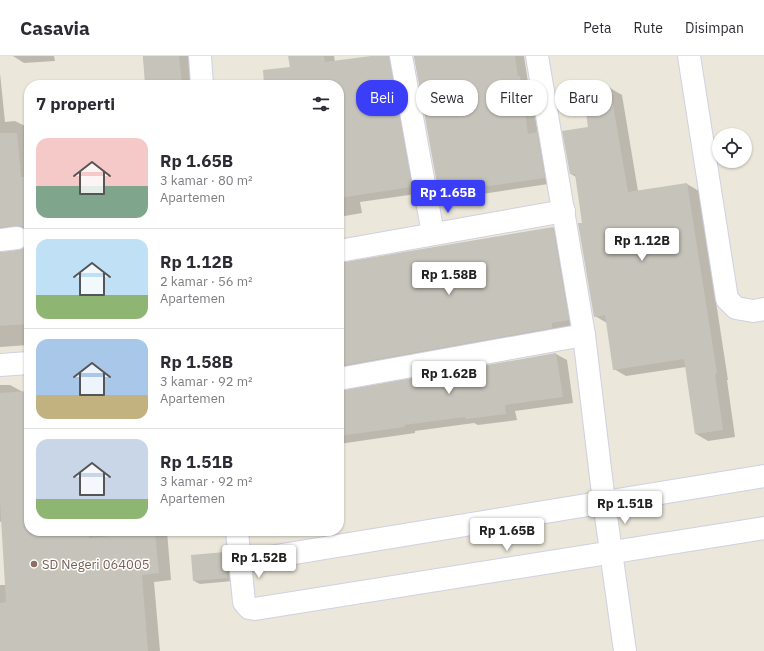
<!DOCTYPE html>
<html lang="id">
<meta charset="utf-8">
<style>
:root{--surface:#fff;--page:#f7f7f7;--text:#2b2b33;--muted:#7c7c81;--line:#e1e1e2;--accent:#3b3ef8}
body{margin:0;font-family:"IBM Plex Sans",sans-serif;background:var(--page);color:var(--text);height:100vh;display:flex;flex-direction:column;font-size:15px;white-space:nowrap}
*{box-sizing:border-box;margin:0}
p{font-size:13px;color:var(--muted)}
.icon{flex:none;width:22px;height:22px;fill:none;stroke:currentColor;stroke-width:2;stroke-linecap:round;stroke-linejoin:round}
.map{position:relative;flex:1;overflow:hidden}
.drawer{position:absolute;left:24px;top:24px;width:320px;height:456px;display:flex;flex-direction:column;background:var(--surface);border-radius:16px;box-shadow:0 1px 3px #0004}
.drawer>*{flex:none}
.hud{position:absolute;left:356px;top:24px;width:348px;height:36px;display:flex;gap:8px}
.buttons{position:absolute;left:712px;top:72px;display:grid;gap:8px}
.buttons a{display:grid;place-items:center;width:40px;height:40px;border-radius:50%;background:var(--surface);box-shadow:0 1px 3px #0004;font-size:20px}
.price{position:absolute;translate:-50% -34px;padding:0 9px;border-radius:4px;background:#fff;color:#222;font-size:13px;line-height:26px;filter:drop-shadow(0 1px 2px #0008)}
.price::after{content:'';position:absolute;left:50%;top:24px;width:12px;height:9px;margin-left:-6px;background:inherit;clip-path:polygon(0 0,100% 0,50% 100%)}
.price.active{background:var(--accent);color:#fff}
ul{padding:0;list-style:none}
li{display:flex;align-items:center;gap:12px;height:100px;padding:0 12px}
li+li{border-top:1px solid var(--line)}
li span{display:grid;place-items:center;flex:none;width:112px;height:80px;border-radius:12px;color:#555}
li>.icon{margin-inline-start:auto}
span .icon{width:48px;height:48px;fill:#fffc;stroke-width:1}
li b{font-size:17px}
h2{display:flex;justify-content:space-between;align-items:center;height:48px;padding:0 12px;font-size:17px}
.chip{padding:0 14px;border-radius:16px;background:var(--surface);box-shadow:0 1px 3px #0004;font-size:14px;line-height:36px}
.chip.active{background:var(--accent);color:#fff}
header{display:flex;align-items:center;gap:24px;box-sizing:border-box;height:56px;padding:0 20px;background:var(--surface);border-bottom:1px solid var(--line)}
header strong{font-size:19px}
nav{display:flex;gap:22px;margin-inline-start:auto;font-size:14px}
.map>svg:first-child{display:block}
.shadow{fill:#0003}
.building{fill:#c6c3ba}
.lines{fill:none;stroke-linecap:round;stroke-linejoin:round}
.minor-casing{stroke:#d0d0e2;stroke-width:24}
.minor{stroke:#fff;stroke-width:22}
.education-dot{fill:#8d6e63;stroke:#fff;stroke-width:1.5}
.labels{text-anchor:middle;stroke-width:3;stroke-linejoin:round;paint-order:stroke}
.education-label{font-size:13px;fill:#785e54;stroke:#fff;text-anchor:start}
</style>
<header>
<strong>Casavia</strong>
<nav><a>Peta</a><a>Rute</a><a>Disimpan</a></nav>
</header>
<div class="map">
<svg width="764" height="595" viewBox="0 0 764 595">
<rect width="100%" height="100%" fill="#ebe7da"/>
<!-- shadow -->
<g class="shadow">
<path d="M 13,0 L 54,0 L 55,5 L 24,7 Z"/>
<path d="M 143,0 L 190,0 L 192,29 L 146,29 Z"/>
<path d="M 289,0 L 334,0 L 335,6 L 378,0 L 391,0 L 423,137 L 360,146 L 362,157 L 339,161 L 339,29 L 293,29 Z"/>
<path d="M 414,0 L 524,0 L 528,26 L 530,28 L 538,78 L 548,84 L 555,127 L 456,142 L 446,135 L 445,131 L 438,127 Z"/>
<path d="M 0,17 L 5,66 L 15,65 L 27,71 L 29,97 L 29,177 L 28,175 L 10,178 L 0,185 Z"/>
<path d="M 610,32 L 622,39 L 638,135 L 687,128 L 699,135 L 728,324 L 727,324 L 735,381 L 708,385 L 696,378 L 686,311 L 626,320 L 614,313 L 607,267 L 595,260 L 584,167 L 576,121 L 571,118 L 589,72 L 584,36 Z"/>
<path d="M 553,172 L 564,178 L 580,270 L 339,324 L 339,208 Z"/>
<path d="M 29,188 L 29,289 L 0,291 L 0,196 L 0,197 L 25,193 Z"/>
<path d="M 556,298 L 567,304 L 573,347 L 515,355 L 517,364 L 478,369 L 474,367 L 415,375 L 415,377 L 339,388 L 339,335 Z"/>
<path d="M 0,329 L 10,329 L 23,336 L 29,336 L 29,475 L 167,475 L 171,524 L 154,526 L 160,595 L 0,595 L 0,529 L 6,529 L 2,465 L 0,466 Z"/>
<path d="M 225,497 L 231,500 L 233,525 L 200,528 L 194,525 Z"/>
</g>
<!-- building -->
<g class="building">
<path d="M 143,0 L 179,0 L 182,29 L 145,29 Z"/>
<path d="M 288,0 L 324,0 L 325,6 L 371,0 L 389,0 L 412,131 L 339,142 L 339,29 L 264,29 L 263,14 L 290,11 Z"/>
<path d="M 414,0 L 515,0 L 518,21 L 520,20 L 528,78 L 537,76 L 545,122 L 445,136 L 443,127 L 437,128 Z"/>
<path d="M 610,31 L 628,136 L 687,127 L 717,317 L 715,318 L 723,374 L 695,378 L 684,303 L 613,314 L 605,259 L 594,261 L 578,167 L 582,167 L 575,118 L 570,118 L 562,75 L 588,71 L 583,35 Z"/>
<path d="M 0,77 L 17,77 L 21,121 L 29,121 L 29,179 L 27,174 L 22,170 L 16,170 L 0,171 Z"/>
<path d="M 553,171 L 569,264 L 552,267 L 552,272 L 339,310 L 339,207 Z"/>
<path d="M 29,184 L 29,268 L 0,270 L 0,196 L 18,194 L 24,192 L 28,187 Z"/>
<path d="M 556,297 L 563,341 L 505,349 L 506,358 L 466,363 L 465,361 L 404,369 L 405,371 L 339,380 L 339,335 Z"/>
<path d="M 29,335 L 29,475 L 89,475 L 89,482 L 155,476 L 159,517 L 142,519 L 148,595 L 0,595 L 0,547 L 6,546 L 0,446 L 0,337 Z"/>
<path d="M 225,496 L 227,522 L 193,525 L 191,499 Z"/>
</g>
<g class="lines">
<defs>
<g id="minor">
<path d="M 200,0 L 202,29"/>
<path d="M 401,0 L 433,178"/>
<path d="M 537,0 L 584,279 L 604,446 L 625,595"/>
<path d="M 689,0 L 727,243 L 736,252 L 753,255 L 764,253"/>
<path d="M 0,184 L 17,182"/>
<path d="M 339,195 L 564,155"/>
<path d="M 0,309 L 29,307"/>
<path d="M 339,323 L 584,279"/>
<path d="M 237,475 L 244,546 L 249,552 L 255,553 L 764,472"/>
<path d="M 240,506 L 764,420"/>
</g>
</defs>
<!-- minor casing -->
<use href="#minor" class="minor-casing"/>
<!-- minor -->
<use href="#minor" class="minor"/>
</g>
<!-- markers -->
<circle class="education-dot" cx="34" cy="508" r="4"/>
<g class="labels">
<!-- education labels -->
<g class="education-label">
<text x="42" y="513">SD Negeri 064005</text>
</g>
</g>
</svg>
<div class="buttons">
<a><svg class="icon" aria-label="locate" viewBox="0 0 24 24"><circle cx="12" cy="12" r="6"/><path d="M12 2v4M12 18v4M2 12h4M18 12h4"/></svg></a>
</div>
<b class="price active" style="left:448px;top:158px">Rp 1.65B</b>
<b class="price" style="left:642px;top:206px">Rp 1.12B</b>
<b class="price" style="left:449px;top:240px">Rp 1.58B</b>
<b class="price" style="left:449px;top:339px">Rp 1.62B</b>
<b class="price" style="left:625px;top:469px">Rp 1.51B</b>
<b class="price" style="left:507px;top:496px">Rp 1.65B</b>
<b class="price" style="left:259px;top:523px">Rp 1.52B</b>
<div class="hud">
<a class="chip active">Beli</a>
<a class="chip">Sewa</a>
<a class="chip">Filter</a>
<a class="chip">Baru</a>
</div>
<section class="drawer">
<h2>7 properti<svg class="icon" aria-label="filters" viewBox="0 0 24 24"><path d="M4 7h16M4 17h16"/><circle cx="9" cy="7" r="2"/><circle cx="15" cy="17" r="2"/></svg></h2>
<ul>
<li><span style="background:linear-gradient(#f6c9c9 60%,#7fa58c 0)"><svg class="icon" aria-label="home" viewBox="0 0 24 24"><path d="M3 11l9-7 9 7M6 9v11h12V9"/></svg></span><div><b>Rp 1.65B</b><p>3 kamar · 80 m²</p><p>Apartemen</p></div></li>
<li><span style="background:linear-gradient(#bfe0f5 70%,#8fb573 0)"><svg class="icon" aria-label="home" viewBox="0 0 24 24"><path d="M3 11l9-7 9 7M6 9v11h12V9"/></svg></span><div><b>Rp 1.12B</b><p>2 kamar · 56 m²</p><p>Apartemen</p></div></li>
<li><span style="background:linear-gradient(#a9c7e8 70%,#c2b280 0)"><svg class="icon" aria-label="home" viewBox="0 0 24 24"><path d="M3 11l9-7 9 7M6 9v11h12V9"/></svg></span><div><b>Rp 1.58B</b><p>3 kamar · 92 m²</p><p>Apartemen</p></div></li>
<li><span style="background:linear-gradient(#c9d6e8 75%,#8fb573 0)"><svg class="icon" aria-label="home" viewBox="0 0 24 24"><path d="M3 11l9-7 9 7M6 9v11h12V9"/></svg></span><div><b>Rp 1.51B</b><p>3 kamar · 92 m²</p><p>Apartemen</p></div></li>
</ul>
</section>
</div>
